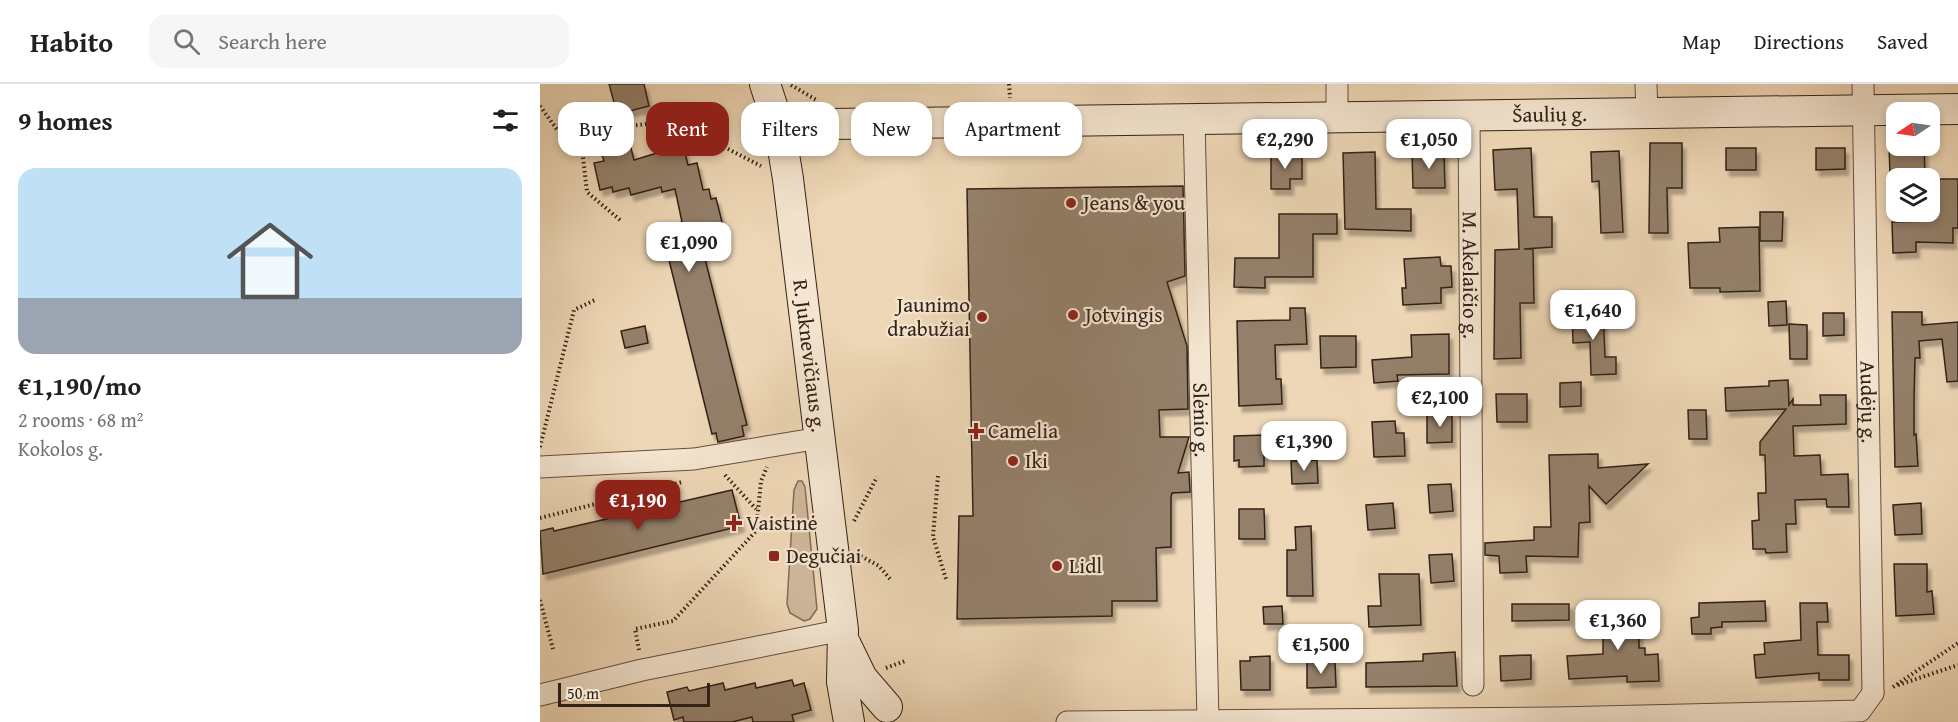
<!DOCTYPE html>
<meta charset="utf-8">
<style>
:root{--surface:#fff;--page:#f6f6f6;--text:#202124;--muted:#757577;--line:#e0e0e0;--accent:#8f2418}
body{margin:0;font-family:"Gentium Book Plus",serif;background:var(--page);color:var(--text);height:100vh;display:flex;flex-direction:column;font-size:22px;white-space:nowrap}
*{box-sizing:border-box;margin:0}
p{font-size:20px;color:var(--muted)}
.icon{flex:none;width:33px;height:33px;fill:none;stroke:currentColor;stroke-width:2;stroke-linecap:round;stroke-linejoin:round}
.map{position:relative;flex:1;overflow:hidden}
.drawer{display:flex;flex-direction:column;background:var(--surface);width:540px}
.drawer>*{flex:none}
.top-card{position:absolute;left:18px;top:18px;width:570px;height:54px;display:flex;gap:12px}
.needle{width:39px;rotate:257deg}
.controls{position:absolute;left:1346px;top:18px;display:grid;gap:12px}
.controls a{display:grid;place-items:center;width:54px;height:54px;border-radius:12px;background:var(--surface);box-shadow:0 3px 9px #0003;font-size:30px}
.scale{position:absolute;left:18px;bottom:15px;width:152px;box-sizing:border-box;padding-left:6px;border:3px solid #332218;border-top:0;font-size:16px;line-height:21px;white-space:nowrap;color:#332218;-webkit-text-stroke:4px #f4e5d0;paint-order:stroke}
.price{position:absolute;translate:-50% -51px;padding:0 14px;border-radius:12px;background:#fff;color:#222;font-size:20px;line-height:39px;filter:drop-shadow(0 2px 3px #0008)}
.price::after{content:'';position:absolute;left:50%;top:36px;width:18px;height:14px;margin-left:-9px;background:inherit;clip-path:polygon(0 0,100% 0,50% 100%)}
.price.current{background:var(--accent);color:#fff}
ul{padding:0;list-style:none}
li{display:grid;align-content:center;gap:12px;height:318px;padding:0 18px}
li+li{border-top:2px solid var(--line)}
li span{display:grid;place-items:center;height:186px;border-radius:18px;color:#555}
li>.icon{margin-inline-start:auto}
span .icon{width:108px;height:108px;fill:#fffc;stroke-width:1}
li b{font-size:26px}
h2{display:flex;justify-content:space-between;align-items:center;height:72px;padding:0 18px;font-size:26px}
.chip{padding:0 21px;border-radius:18px;background:var(--surface);box-shadow:0 3px 9px #0003;font-size:21px;line-height:54px}
.chip.current{background:var(--accent);color:#fff}
header{display:flex;align-items:center;gap:36px;box-sizing:border-box;height:84px;padding:0 30px;background:var(--surface);border-bottom:2px solid var(--line)}
header strong{font-size:28px}
nav{display:flex;gap:33px;margin-inline-start:auto;font-size:21px}
.search{width:420px;height:54px;background:var(--page);display:flex;align-items:center;gap:15px;box-sizing:border-box;padding:0 21px;border-radius:18px;color:var(--muted);font-size:22px}
main{display:flex;flex:1;min-height:0}
.map>svg:first-child{display:block}
.green{fill:#ceb89b;stroke:#806d5a;stroke-width:1.5}
.building{fill:#94806a;stroke:#332218;stroke-width:1.5;filter:url(#shadow)}
.lines{fill:none;stroke-linecap:round;stroke-linejoin:round}
.street-casing{stroke:#624f40;stroke-width:23}
.secondary-casing{stroke:#332218;stroke-width:32}
.path{stroke:#332218;stroke-width:4;stroke-dasharray:1.5 3;stroke-linecap:butt}
.street{stroke:#f4e5d0;stroke-width:21}
.secondary{stroke:#f4e5d0;stroke-width:30}
.poi-dot{fill:#8f2418;stroke:#f4e5d0;stroke-width:2}
.labels{text-anchor:middle;stroke-width:4.5;stroke-linejoin:round;paint-order:stroke}
.street-label{font-size:21px;fill:#332218;stroke:#f4e5d0}
.poi-label{font-size:21px;fill:#332218;stroke:#f4e5d0;text-anchor:start}
</style>
<header>
<strong>Habito</strong>
<div class="search"><svg class="icon" aria-label="search" viewBox="0 0 24 24"><circle cx="10" cy="10" r="6"/><path d="M15 15l6 6"/></svg>Search here</div>
<nav><a>Map</a><a>Directions</a><a>Saved</a></nav>
</header>
<main>
<section class="drawer">
<h2>9 homes<svg class="icon" aria-label="filters" viewBox="0 0 24 24"><path d="M4 7h16M4 17h16"/><circle cx="9" cy="7" r="2"/><circle cx="15" cy="17" r="2"/></svg></h2>
<ul>
<li><span style="background:linear-gradient(#bfe0f5 70%,#9aa5b1 0)"><svg class="icon" aria-label="home" viewBox="0 0 24 24"><path d="M3 11l9-7 9 7M6 9v11h12V9"/></svg></span><div><b>€1,190/mo</b><p>2 rooms · 68 m²</p><p>Kokolos g.</p></div></li>
</ul>
</section>
<div class="map">
<svg width="1418" height="638" viewBox="0 0 1418 638">
<defs>
<filter id="shadow"><feDropShadow dx="3.5" dy="6" stdDeviation="1.5" flood-color="#0004"/></filter>
</defs>
<rect width="100%" height="100%" fill="#eed7b6"/>
<filter id="stains"><feTurbulence type="fractalNoise" baseFrequency=".00333" numOctaves="4"/><feColorMatrix values="0 0 0 0 .2 0 0 0 0 .09 0 0 0 0 .02 0 0 0 .5 -.17"/></filter>
<radialGradient id="worn" r=".72"><stop offset=".6" stop-color="#630" stop-opacity="0"/><stop offset="1" stop-color="#630" stop-opacity=".3"/></radialGradient>
<!-- green -->
<path class="green" d="M 258,397 L 262,397 L 265,403 L 277,525 L 270,535 L 264,537 L 250,529 L 247,520 L 254,406 Z"/>
<!-- building -->
<g class="building">
<path d="M 69,0 L 104,0 L 109,22 L 82,29 L 79,20 L 75,22 Z"/>
<path d="M 1110,59 L 1142,59 L 1142,104 L 1127,104 L 1128,149 L 1109,149 Z"/>
<path d="M 143,61 L 148,81 L 157,79 L 163,106 L 169,105 L 171,115 L 176,114 L 183,142 L 167,146 L 170,156 L 161,159 L 207,341 L 202,342 L 204,352 L 178,358 L 176,349 L 172,350 L 129,176 L 132,176 L 129,166 L 140,164 L 135,140 L 142,138 L 135,105 L 122,108 L 121,103 L 91,111 L 89,104 L 73,108 L 72,103 L 60,106 L 54,79 L 64,77 L 62,71 L 91,64 L 94,76 Z"/>
<path d="M 1349,62 L 1384,62 L 1385,91 L 1350,91 Z"/>
<path d="M 991,64 L 994,133 L 1012,133 L 1012,163 L 984,165 L 993,165 L 994,219 L 980,219 L 981,274 L 954,275 L 955,166 L 979,165 L 977,105 L 955,106 L 953,66 Z"/>
<rect x="1186" y="64" width="30" height="22"/>
<path d="M 1276,64 L 1305,64 L 1305,85 L 1276,86 Z"/>
<path d="M 1079,67 L 1083,148 L 1061,149 L 1059,97 L 1052,98 L 1051,68 Z"/>
<path d="M 835,68 L 836,125 L 871,125 L 871,147 L 805,145 L 803,69 Z"/>
<path d="M 904,68 L 905,104 L 873,104 L 872,69 Z"/>
<path d="M 731,71 L 762,71 L 762,95 L 750,95 L 750,105 L 731,105 Z"/>
<path d="M 1389,95 L 1418,95 L 1418,144 L 1413,144 L 1413,159 L 1376,158 L 1376,168 L 1353,169 L 1352,138 L 1389,137 Z"/>
<path d="M 643,102 L 645,192 L 627,198 L 647,262 L 648,325 L 619,326 L 620,353 L 649,353 L 638,389 L 649,388 L 650,408 L 632,409 L 631,413 L 631,463 L 616,464 L 617,517 L 572,517 L 572,532 L 417,535 L 419,432 L 433,432 L 427,105 Z"/>
<path d="M 1220,128 L 1243,128 L 1242,157 L 1220,157 Z"/>
<path d="M 739,130 L 797,130 L 797,150 L 773,150 L 773,193 L 725,193 L 725,204 L 694,203 L 695,174 L 739,174 Z"/>
<path d="M 1219,143 L 1220,207 L 1180,208 L 1180,204 L 1150,204 L 1148,159 L 1180,158 L 1179,144 Z"/>
<path d="M 900,173 L 901,182 L 911,182 L 912,203 L 901,204 L 901,219 L 863,221 L 862,204 L 866,204 L 864,175 Z"/>
<path d="M 1246,217 L 1247,241 L 1229,242 L 1228,218 Z"/>
<path d="M 750,224 L 765,224 L 767,260 L 735,261 L 736,295 L 741,295 L 742,320 L 699,322 L 697,237 L 750,236 Z"/>
<path d="M 1063,227 L 1065,273 L 1076,273 L 1076,290 L 1051,291 L 1050,258 L 1033,259 L 1032,228 Z"/>
<path d="M 1352,228 L 1382,228 L 1382,241 L 1418,238 L 1418,297 L 1407,298 L 1402,255 L 1379,257 L 1380,274 L 1375,274 L 1374,316 L 1374,351 L 1376,350 L 1378,382 L 1355,383 Z"/>
<path d="M 1283,229 L 1304,229 L 1304,251 L 1283,252 Z"/>
<path d="M 1249,240 L 1267,241 L 1267,275 L 1250,275 Z"/>
<path d="M 105,242 L 108,259 L 85,264 L 81,247 Z"/>
<path d="M 909,250 L 909,290 L 857,291 L 858,297 L 834,299 L 832,276 L 872,273 L 871,251 Z"/>
<path d="M 780,252 L 816,252 L 816,283 L 781,284 Z"/>
<path d="M 1248,296 L 1249,321 L 1253,315 L 1253,321 L 1281,321 L 1280,311 L 1306,311 L 1306,340 L 1253,342 L 1254,372 L 1280,371 L 1281,391 L 1308,390 L 1309,423 L 1287,423 L 1286,415 L 1255,416 L 1256,440 L 1246,440 L 1247,468 L 1226,469 L 1225,465 L 1213,465 L 1212,437 L 1219,436 L 1218,409 L 1226,409 L 1225,371 L 1220,371 L 1220,358 L 1246,325 L 1186,327 L 1185,304 L 1229,302 L 1229,297 Z"/>
<path d="M 1041,298 L 1041,322 L 1020,323 L 1020,299 Z"/>
<path d="M 956,310 L 987,310 L 987,338 L 957,338 Z"/>
<path d="M 1148,326 L 1166,326 L 1167,355 L 1149,355 Z"/>
<path d="M 912,330 L 912,358 L 887,359 L 887,331 Z"/>
<path d="M 855,337 L 856,349 L 864,349 L 865,372 L 834,373 L 832,338 Z"/>
<path d="M 724,351 L 724,382 L 699,383 L 699,376 L 694,377 L 694,352 Z"/>
<path d="M 1058,370 L 1058,384 L 1108,380 L 1066,420 L 1049,402 L 1050,438 L 1039,439 L 1038,473 L 986,472 L 987,488 L 960,489 L 959,472 L 945,471 L 945,459 L 994,456 L 994,443 L 1011,443 L 1009,371 Z"/>
<path d="M 777,376 L 778,399 L 752,400 L 751,377 Z"/>
<path d="M 911,400 L 913,427 L 890,429 L 888,401 Z"/>
<path d="M 192,406 L 201,442 L 3,490 L 0,447 L 13,444 L 14,447 Z"/>
<path d="M 853,419 L 855,444 L 828,446 L 826,421 Z"/>
<path d="M 1381,419 L 1382,450 L 1355,451 L 1353,421 Z"/>
<path d="M 699,425 L 724,425 L 725,455 L 699,455 Z"/>
<path d="M 771,442 L 773,512 L 747,512 L 747,466 L 756,466 L 755,443 Z"/>
<path d="M 912,470 L 914,497 L 891,499 L 889,471 Z"/>
<path d="M 1354,480 L 1387,480 L 1387,508 L 1392,507 L 1394,530 L 1356,532 Z"/>
<path d="M 839,490 L 879,490 L 881,541 L 829,543 L 828,522 L 841,522 Z"/>
<path d="M 1225,517 L 1226,537 L 1182,538 L 1182,543 L 1171,544 L 1171,550 L 1152,550 L 1151,534 L 1159,533 L 1159,519 Z"/>
<path d="M 1260,519 L 1287,519 L 1288,538 L 1277,538 L 1278,571 L 1309,571 L 1309,596 L 1279,596 L 1279,589 L 1216,594 L 1214,571 L 1225,570 L 1224,559 L 1261,556 Z"/>
<path d="M 972,520 L 1029,520 L 1029,536 L 972,537 Z"/>
<path d="M 742,522 L 743,540 L 724,540 L 723,523 Z"/>
<path d="M 1063,522 L 1099,522 L 1099,564 L 1105,564 L 1105,571 L 1118,570 L 1119,597 L 1087,598 L 1087,592 L 1029,595 L 1027,572 L 1063,570 Z"/>
<path d="M 915,568 L 917,602 L 826,603 L 826,579 L 883,577 L 883,570 Z"/>
<path d="M 991,571 L 991,595 L 961,597 L 960,572 Z"/>
<path d="M 730,572 L 730,606 L 701,606 L 700,577 L 710,577 L 710,573 Z"/>
<path d="M 767,578 L 795,578 L 796,603 L 767,604 Z"/>
<path d="M 252,596 L 254,602 L 264,599 L 271,626 L 252,631 L 254,638 L 213,638 L 212,633 L 192,638 L 144,638 L 143,633 L 134,636 L 127,608 L 147,603 L 149,607 L 183,599 L 185,606 L 215,599 L 216,604 Z"/>
</g>
<g class="lines">
<defs>
<g id="street">
<path d="M 797,0 L 797,35"/>
<path d="M 1106,0 L 1107,30"/>
<path id="s1" d="M 1323,0 L 1333,609"/>
<path id="s2" d="M 929,33 L 933,601"/>
<path id="s3" d="M 654,34 L 668,636"/>
<path d="M 0,383 L 154,375 L 280,354"/>
<path d="M 0,611 L 102,586 L 303,546"/>
<path d="M 527,638 L 1016,634 L 1320,627 L 1333,609"/>
</g>
<g id="secondary">
<path id="s4" d="M 225,0 L 240,46 L 248,95 L 303,546 L 302,598 L 309,638"/>
<path id="s5" d="M 240,46 L 289,40 L 1418,25"/>
<path d="M 306,561 L 322,594 L 347,623"/>
</g>
</defs>
<!-- street casing -->
<use href="#street" class="street-casing"/>
<!-- secondary casing -->
<use href="#secondary" class="secondary-casing"/>
<!-- path -->
<g class="path">
<path d="M 469,0 L 470,14"/>
<path d="M 251,1 L 278,17"/>
<path d="M 0,22 L 18,47 L 41,56"/>
<path d="M 46,41 L 49,53"/>
<path d="M 80,136 L 47,108 L 41,56 L 72,44 L 134,37 L 221,82"/>
<path d="M 0,363 L 34,226 L 55,216"/>
<path d="M 185,391 L 216,425"/>
<path d="M 398,392 L 393,453 L 406,495"/>
<path d="M 0,434 L 142,398"/>
<path d="M 314,437 L 337,393"/>
<path d="M 317,470 L 339,482 L 351,496"/>
<path d="M 0,516 L 13,565"/>
<path d="M 99,566 L 95,545 L 133,537 L 216,447 L 221,397 L 227,383"/>
<path d="M 346,584 L 365,577"/>
<path d="M 1358,601 L 1418,581"/>
<path d="M 1353,603 L 1418,559"/>
</g>
<!-- street -->
<use href="#street" class="street"/>
<!-- secondary -->
<use href="#secondary" class="secondary"/>
</g>
<!-- markers -->
<g class="poi-dot">
<circle cx="531" cy="119" r="6"/>
<circle cx="533" cy="231" r="6"/>
<circle cx="442" cy="233" r="6"/>
<path d="M433 338h6v6h6v6h-6v6h-6v-6h-6v-6h6z"/>
<circle cx="473" cy="377" r="6"/>
<path d="M191 430h6v6h6v6h-6v6h-6v-6h-6v-6h6z"/>
<rect x="228" y="466" width="12" height="12" rx="3"/>
<circle cx="517" cy="482" r="6"/>
</g>
<g class="labels">
<!-- street labels -->
<g class="street-label">
<text dy="7" stroke="none"><textPath href="#s5" startOffset="770">Šaulių g.</textPath></text>
<text dy="7" stroke="none"><textPath href="#s2" startOffset="158">M. Akelaičio g.</textPath></text>
<text dy="7" stroke="none"><textPath href="#s4" startOffset="276">R. Juknevičiaus g.</textPath></text>
<text dy="7" stroke="none"><textPath href="#s1" startOffset="318">Audėjų g.</textPath></text>
<text dy="7" stroke="none"><textPath href="#s3" startOffset="302">Slėnio g.</textPath></text>
</g>
<!-- poi labels -->
<g class="poi-label">
<text x="543" y="126">Jeans &amp; you</text>
<text x="430" y="228" text-anchor="end">Jaunimo<tspan x="430" dy="24">drabužiai</tspan></text>
<text x="545" y="238">Jotvingis</text>
<text x="448" y="354">Camelia</text>
<text x="485" y="384">Iki</text>
<text x="206" y="446">Vaistinė</text>
<text x="246" y="479">Degučiai</text>
<text x="529" y="489">Lidl</text>
</g>
</g>
<rect width="100%" height="100%" filter="url(#stains)"/>
<rect width="100%" height="100%" fill="url(#worn)"/>
</svg>
<div class="controls">
<a><svg class="needle" viewBox="-14 -14 28 28"><path d="M0-13l5 13h-10z" fill="#e53935"/><path d="M0 13l5-13h-10z" fill="#757577"/></svg></a>
<a><svg class="icon" aria-label="layers" viewBox="0 0 24 24"><path d="M12 4l9 5-9 5-9-5zM3 14l9 5 9-5"/></svg></a>
</div>
<div class="scale">50 m</div>
<b class="price" style="left:745px;top:86px">€2,290</b>
<b class="price" style="left:889px;top:86px">€1,050</b>
<b class="price" style="left:149px;top:189px">€1,090</b>
<b class="price" style="left:1053px;top:257px">€1,640</b>
<b class="price" style="left:900px;top:344px">€2,100</b>
<b class="price" style="left:764px;top:388px">€1,390</b>
<b class="price current" style="left:98px;top:447px">€1,190</b>
<b class="price" style="left:1078px;top:567px">€1,360</b>
<b class="price" style="left:781px;top:591px">€1,500</b>
<div class="top-card">
<a class="chip">Buy</a>
<a class="chip current">Rent</a>
<a class="chip">Filters</a>
<a class="chip">New</a>
<a class="chip">Apartment</a>
</div>
</div>
</main>
